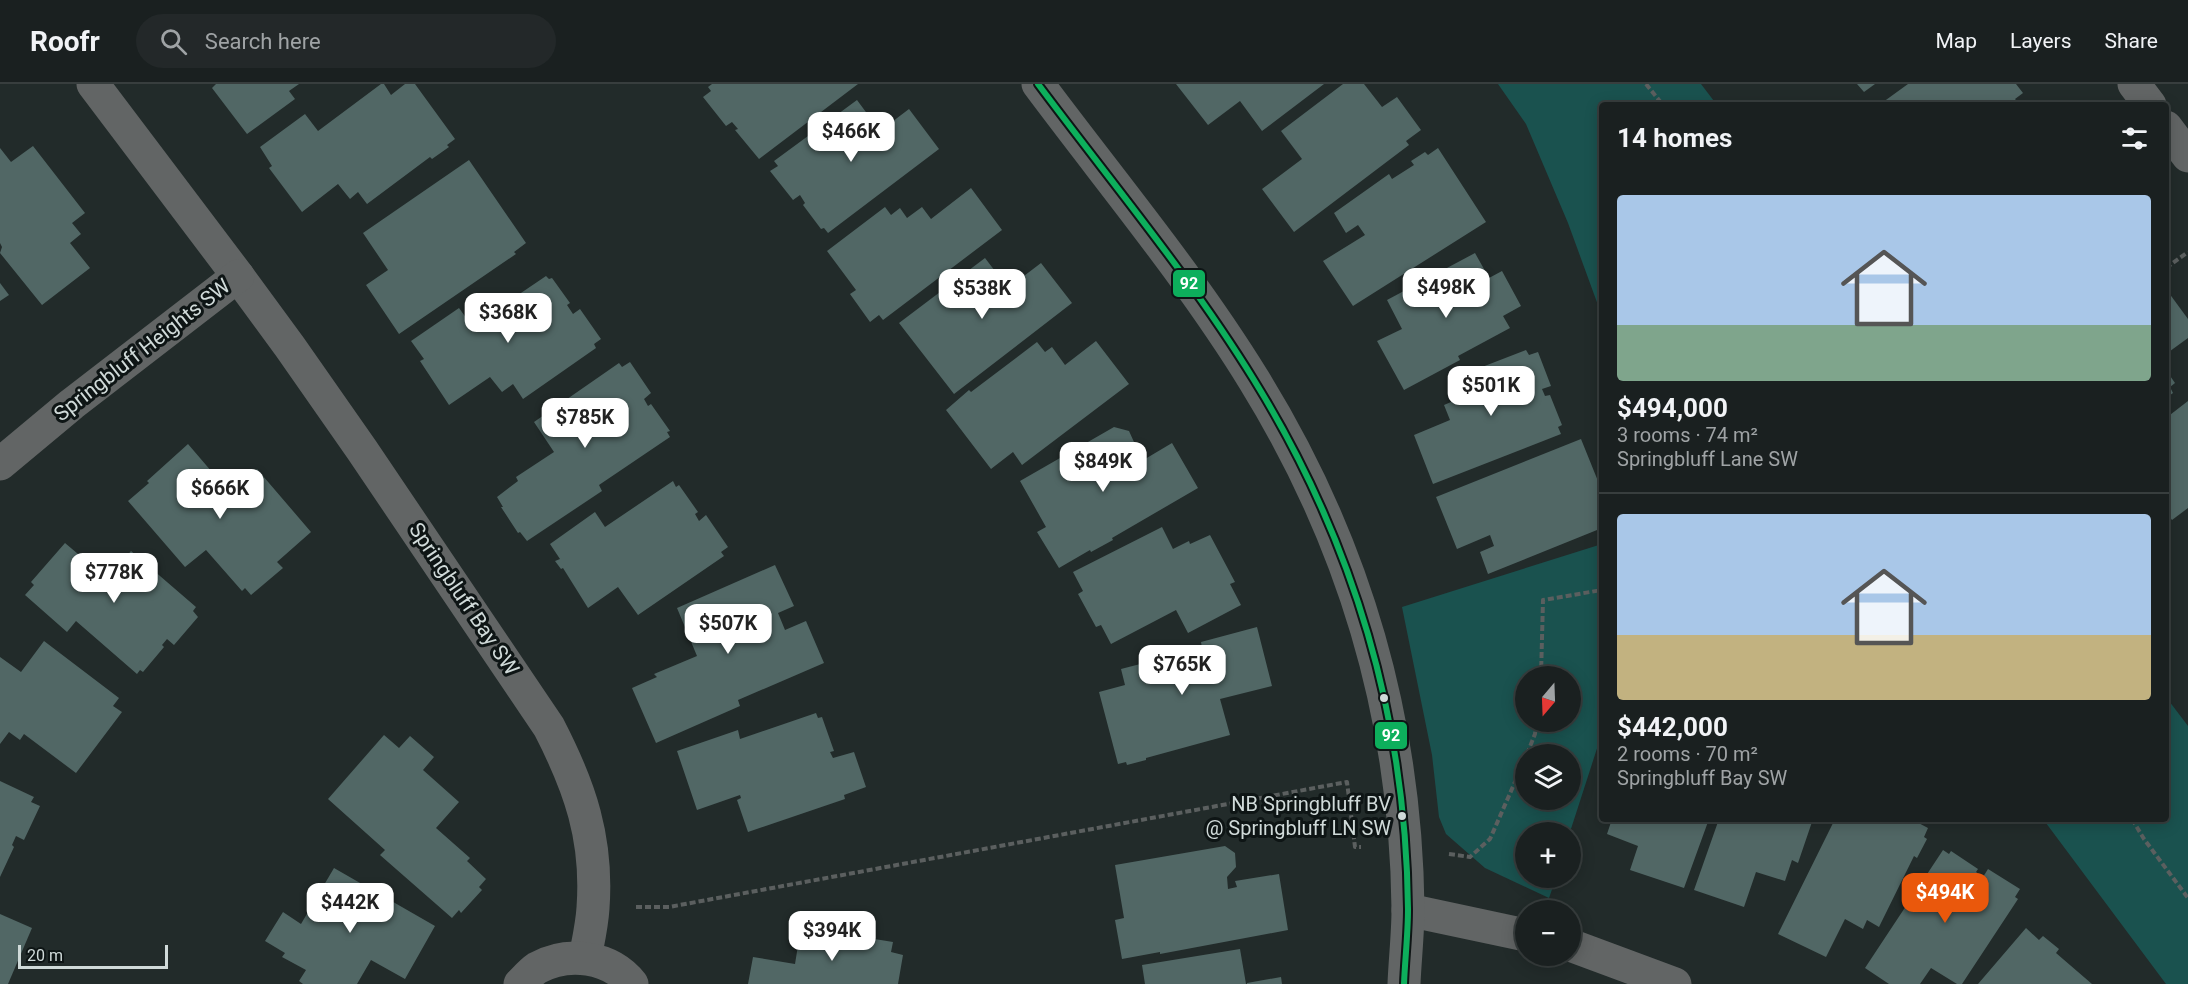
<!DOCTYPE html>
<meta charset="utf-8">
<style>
:root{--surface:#1a2020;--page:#232829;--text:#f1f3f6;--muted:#9fa3a5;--line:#383e3e;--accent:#ea580c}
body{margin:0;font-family:Roboto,sans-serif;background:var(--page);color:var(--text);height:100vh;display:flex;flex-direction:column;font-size:22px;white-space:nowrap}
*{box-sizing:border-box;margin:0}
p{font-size:20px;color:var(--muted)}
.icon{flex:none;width:33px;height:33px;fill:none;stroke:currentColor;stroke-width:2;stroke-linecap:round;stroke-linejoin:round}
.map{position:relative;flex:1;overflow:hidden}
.sheet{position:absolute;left:1599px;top:18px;width:570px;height:720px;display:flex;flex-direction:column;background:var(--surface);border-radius:6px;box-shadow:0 3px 15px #0003,0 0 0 2px var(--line)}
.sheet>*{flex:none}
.needle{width:39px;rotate:199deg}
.controls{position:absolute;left:1515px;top:582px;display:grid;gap:12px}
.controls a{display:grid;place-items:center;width:66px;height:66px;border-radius:50%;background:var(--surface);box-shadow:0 3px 15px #0003,0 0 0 2px var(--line);font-size:30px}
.scale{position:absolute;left:18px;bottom:15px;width:150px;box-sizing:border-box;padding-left:6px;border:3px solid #d0dad9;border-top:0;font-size:16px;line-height:21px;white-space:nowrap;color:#d0dad9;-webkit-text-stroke:4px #0e1515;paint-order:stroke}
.price{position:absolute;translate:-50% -51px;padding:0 14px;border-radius:12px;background:#fff;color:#222;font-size:20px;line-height:39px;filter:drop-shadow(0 2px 3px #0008)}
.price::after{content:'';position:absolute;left:50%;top:36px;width:18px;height:14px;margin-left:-9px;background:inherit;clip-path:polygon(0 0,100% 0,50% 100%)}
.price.on{background:var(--accent);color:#fff}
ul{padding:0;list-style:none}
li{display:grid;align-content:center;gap:12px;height:318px;padding:0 18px}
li+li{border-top:2px solid var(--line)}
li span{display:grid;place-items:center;height:186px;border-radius:6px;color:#555}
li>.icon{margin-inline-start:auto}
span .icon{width:108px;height:108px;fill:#fffc;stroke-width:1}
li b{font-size:26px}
h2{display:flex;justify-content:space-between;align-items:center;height:72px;padding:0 18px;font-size:26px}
header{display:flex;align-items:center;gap:36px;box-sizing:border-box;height:84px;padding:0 30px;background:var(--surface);border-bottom:2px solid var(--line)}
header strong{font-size:28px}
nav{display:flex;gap:33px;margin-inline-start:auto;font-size:21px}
.search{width:420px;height:54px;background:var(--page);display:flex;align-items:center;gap:15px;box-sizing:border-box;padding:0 21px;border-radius:33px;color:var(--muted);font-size:22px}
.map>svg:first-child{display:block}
.green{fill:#1a524f;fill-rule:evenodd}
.building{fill:#516765}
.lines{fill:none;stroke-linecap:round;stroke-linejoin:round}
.path{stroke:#5b5f5f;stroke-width:4;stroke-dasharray:6 3;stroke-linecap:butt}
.minor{stroke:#626565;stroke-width:33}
.tertiary{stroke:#626565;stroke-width:33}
.bus-1-casing{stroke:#0e1515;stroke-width:10}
.bus-1{stroke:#0daf5c;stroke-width:6}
.bus-dot{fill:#d0dad9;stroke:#0e1515;stroke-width:2}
.labels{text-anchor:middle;stroke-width:6;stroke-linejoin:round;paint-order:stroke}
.bus-label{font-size:20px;fill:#d0dad9;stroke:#0e1515;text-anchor:end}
.street-label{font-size:21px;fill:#d0dad9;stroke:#0e1515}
.line-badge{stroke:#0e1515;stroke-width:2}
.badge-label{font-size:16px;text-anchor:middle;font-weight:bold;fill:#fff}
</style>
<header>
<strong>Roofr</strong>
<div class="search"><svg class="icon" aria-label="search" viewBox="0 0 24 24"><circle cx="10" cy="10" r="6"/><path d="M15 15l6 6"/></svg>Search here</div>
<nav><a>Map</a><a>Layers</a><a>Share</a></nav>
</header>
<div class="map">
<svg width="2188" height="900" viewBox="0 0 2188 900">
<rect width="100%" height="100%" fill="#222b2a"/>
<!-- green -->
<g class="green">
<path d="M 1498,0 L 1701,0 L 1717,21 L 1602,21 L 1602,232 L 1568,139 L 1526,40 Z"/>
<path d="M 1602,460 L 1602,649 L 1570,748 L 1526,748 L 1526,794 L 1556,794 L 1549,814 L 1485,784 L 1446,750 L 1439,733 L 1432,671 L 1402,523 ZM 1526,592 L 1570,592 L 1570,638 L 1526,638 ZM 1570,670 L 1570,716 L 1526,716 L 1526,670 Z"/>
<path d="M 2166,613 L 2188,642 L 2188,900 L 2166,900 L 2043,735 L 2166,735 Z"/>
</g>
<!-- building -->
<g class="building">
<path d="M 216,0 L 299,0 L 289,7 L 295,15 L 247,50 L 212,4 Z"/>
<path d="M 381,0 L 384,0 L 391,11 L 405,0 L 415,0 L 455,55 L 447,61 L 449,63 L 432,75 L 430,73 L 367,120 L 358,108 L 350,115 L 338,100 L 302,128 L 269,84 L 272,82 L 260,63 L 305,30 L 318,47 Z"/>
<path d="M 712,0 L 858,0 L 759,75 L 735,46 L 738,45 L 732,38 L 726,42 L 703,13 L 711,7 L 708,3 Z"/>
<path d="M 1176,0 L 1324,0 L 1262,47 L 1240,17 L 1208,41 Z"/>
<path d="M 1343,0 L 1364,0 L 1382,23 L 1397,13 L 1421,46 L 1406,57 L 1409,61 L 1294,148 L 1262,105 L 1302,75 L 1281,47 Z"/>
<path d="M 1857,0 L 1875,0 L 1864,8 Z"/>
<path d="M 1908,0 L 2016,0 L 2023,9 L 2015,15 L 2020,21 L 1879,21 Z"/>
<path d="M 857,16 L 880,47 L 909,25 L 939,65 L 828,149 L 824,144 L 821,145 L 803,121 L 805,119 L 800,111 L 793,116 L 770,87 L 778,82 L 774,77 Z"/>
<path d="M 33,62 L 85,129 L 72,139 L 81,150 L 70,159 L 90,184 L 42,221 L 0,169 L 2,163 L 0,159 L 0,64 L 11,78 Z"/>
<path d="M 1438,64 L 1486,138 L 1353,222 L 1323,177 L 1365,151 L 1358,141 L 1346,149 L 1334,129 L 1389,90 L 1392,95 L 1414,81 L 1411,77 L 1425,68 L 1428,71 Z"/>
<path d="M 469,76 L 526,159 L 514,168 L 516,170 L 399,250 L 366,201 L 388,186 L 363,149 Z"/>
<path d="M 971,104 L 1002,146 L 883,236 L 879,231 L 870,238 L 850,210 L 856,206 L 827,167 L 885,123 L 891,131 L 900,124 L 907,134 L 922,123 L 931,135 Z"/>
<path d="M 1475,169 L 1489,194 L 1502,187 L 1521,222 L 1503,232 L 1510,244 L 1458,272 L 1460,276 L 1404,306 L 1377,257 L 1402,245 L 1387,216 Z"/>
<path d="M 985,174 L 1008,204 L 1041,179 L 1072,219 L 954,310 L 899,239 Z"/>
<path d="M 546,192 L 549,195 L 552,194 L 570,219 L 567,221 L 573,230 L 580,225 L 601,255 L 594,260 L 596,264 L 523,315 L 513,300 L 502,308 L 490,293 L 449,321 L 420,277 L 424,275 L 411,257 L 459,224 L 472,242 Z"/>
<path d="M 0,199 L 9,211 L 0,217 Z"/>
<path d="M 2166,205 L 2188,235 L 2188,254 L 2166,270 Z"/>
<path d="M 1096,257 L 1129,300 L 1022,381 L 1013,368 L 991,385 L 946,326 L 969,306 L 971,308 L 1037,258 L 1045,268 L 1052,263 L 1065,281 Z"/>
<path d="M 1526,266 L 1529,271 L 1538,268 L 1551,302 L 1542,305 L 1545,312 L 1550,311 L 1562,341 L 1558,343 L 1561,350 L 1433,400 L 1414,351 L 1450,336 L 1444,321 L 1458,315 L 1451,295 Z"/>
<path d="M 630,278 L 651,309 L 644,315 L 648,322 L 651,320 L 670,347 L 667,348 L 670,353 L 599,401 L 602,407 L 527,457 L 520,448 L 518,449 L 501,423 L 503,423 L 497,413 L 518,397 L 516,393 L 554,368 L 534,338 L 619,279 L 622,283 Z"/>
<path d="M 2166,286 L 2175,299 L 2170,303 L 2173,309 L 2166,314 Z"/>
<path d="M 2188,317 L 2188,424 L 2172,436 L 2166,428 L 2166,334 Z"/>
<path d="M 1114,343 L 1129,347 L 1134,358 L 1131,371 L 1135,381 L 1172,359 L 1198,404 L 1112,454 L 1113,456 L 1091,468 L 1090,466 L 1059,484 L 1037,448 L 1046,443 L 1020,397 Z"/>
<path d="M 1581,355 L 1602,407 L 1599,410 L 1602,417 L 1602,444 L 1488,490 L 1480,468 L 1494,462 L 1490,451 L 1457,465 L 1436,413 Z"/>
<path d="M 188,360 L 230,409 L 257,385 L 311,448 L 277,478 L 283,484 L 251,511 L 245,504 L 242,507 L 206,466 L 185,483 L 128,417 L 149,399 L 147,397 Z"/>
<path d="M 673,397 L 676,403 L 679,401 L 698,428 L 695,430 L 699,437 L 706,431 L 728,463 L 721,468 L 724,472 L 638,531 L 618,503 L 588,524 L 563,484 L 561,485 L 555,477 L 560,475 L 550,460 L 595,428 L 605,443 Z"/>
<path d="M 1162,443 L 1173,465 L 1189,457 L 1190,460 L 1210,451 L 1235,498 L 1230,500 L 1241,521 L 1188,549 L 1176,526 L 1111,560 L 1101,541 L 1096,543 L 1078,510 L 1083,507 L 1073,488 Z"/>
<path d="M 65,459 L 97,486 L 110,471 L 120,480 L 131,467 L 196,523 L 193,527 L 198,533 L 174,561 L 167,555 L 162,561 L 164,563 L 143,588 L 140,586 L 137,590 L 76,537 L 67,548 L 25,511 L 34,501 L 31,498 Z"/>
<path d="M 775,481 L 794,522 L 778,529 L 785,546 L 806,537 L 824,579 L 738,616 L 740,622 L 656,659 L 632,604 L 657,593 L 654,590 L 697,572 L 677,524 Z"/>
<path d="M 1257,543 L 1272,602 L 1220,615 L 1230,651 L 1146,674 L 1146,676 L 1127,681 L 1126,678 L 1118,680 L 1099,608 L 1125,601 L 1121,585 L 1202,564 L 1201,558 Z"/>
<path d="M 44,557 L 119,614 L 113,622 L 122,628 L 76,689 L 24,650 L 20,656 L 9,648 L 0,660 L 0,573 L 21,588 Z"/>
<path d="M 816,629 L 818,634 L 822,633 L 834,667 L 830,668 L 833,674 L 854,668 L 866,703 L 844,711 L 845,715 L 748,748 L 737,716 L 741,714 L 740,711 L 697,726 L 677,667 L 738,646 L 740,655 Z"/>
<path d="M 384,651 L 399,664 L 410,652 L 434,673 L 423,686 L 459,718 L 436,744 L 470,774 L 467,777 L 486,795 L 479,803 L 482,806 L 461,829 L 459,826 L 452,834 L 380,771 L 385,766 L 328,715 Z"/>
<path d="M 0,697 L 34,713 L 31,718 L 40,722 L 24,756 L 16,752 L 12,761 L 14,763 L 0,793 Z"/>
<path d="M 1612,735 L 1709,735 L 1684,804 L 1630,786 L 1638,762 L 1607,750 Z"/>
<path d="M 1719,735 L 1813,735 L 1798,779 L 1792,776 L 1785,797 L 1756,788 L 1744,823 L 1694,806 Z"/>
<path d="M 1835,735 L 1911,735 L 1928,744 L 1924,753 L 1927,755 L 1917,774 L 1914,772 L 1879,843 L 1867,836 L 1863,845 L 1845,835 L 1826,873 L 1778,850 Z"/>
<path d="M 1225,762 L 1235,769 L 1236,783 L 1227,793 L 1228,805 L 1237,803 L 1235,797 L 1279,790 L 1288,846 L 1160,870 L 1160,868 L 1122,875 L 1115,836 L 1124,834 L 1115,781 Z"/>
<path d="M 1943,766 L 1949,770 L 1951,767 L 1978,785 L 1976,788 L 1983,793 L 1988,785 L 2020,805 L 2015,813 L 2018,815 L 1962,900 L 1957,900 L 1931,884 L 1920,900 L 1889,900 L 1865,884 Z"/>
<path d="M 334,784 L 435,842 L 405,895 L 371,876 L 357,900 L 303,900 L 299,897 L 306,886 L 282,873 L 285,869 L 265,857 L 283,828 L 301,840 Z"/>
<path d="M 0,830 L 32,844 L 8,900 L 0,900 Z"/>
<path d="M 801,843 L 893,858 L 891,868 L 903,871 L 898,900 L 748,900 L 753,873 L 795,880 Z"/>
<path d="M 2026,844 L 2039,856 L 2043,852 L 2059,865 L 2056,869 L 2092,900 L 1978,900 Z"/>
<path d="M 1240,865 L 1246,900 L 1145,900 L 1142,881 Z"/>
<path d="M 1281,893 L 1282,900 L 1247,900 L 1247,899 Z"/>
</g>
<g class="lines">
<!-- path -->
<g class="path">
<path d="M 1646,0 L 1663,21"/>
<path d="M 2166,184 L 2188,168"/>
<path d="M 1541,592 L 1543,516 L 1602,506"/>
<path d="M 1527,670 L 1535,650 L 1536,638"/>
<path d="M 2132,735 L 2144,755 L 2188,814"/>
<path d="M 1449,770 L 1470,773 L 1490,755 L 1526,673"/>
<path d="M 636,823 L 669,823 L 1347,698 L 1355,763 L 1361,763"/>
</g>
<!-- minor -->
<g class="minor">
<path d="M 93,0 L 238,192 L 290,263 L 362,366 L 549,643 C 580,703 598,755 593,824 C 592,841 588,858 585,874"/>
<path d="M 2134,0 L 2150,21"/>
<path d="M 2166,43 L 2188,72"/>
<path d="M 0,380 L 72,320 L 238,192"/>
<path d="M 1408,826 L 1526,851"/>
<path d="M 1570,861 L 1675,900"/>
<path d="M 520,900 C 525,895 531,888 537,884 C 568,867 610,872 632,900"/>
</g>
<!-- tertiary -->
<path class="tertiary" d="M 1038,0 C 1111,98 1190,192 1254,296 C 1354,458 1406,634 1408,825 C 1408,850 1405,875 1404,900"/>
<defs>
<path id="bus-1" d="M 1038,0 C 1111,98 1190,192 1254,296 C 1354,458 1406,634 1408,825 C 1408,850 1405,875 1404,900"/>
</defs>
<!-- bus-1 casing -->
<use href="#bus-1" class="bus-1-casing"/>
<!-- bus-1 -->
<use href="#bus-1" class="bus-1"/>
</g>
<!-- markers -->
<g class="bus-dot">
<circle cx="1384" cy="614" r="5"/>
<circle cx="1402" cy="732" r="5"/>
</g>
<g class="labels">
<!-- bus labels -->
<g class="bus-label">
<text x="1391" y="727">NB Springbluff BV<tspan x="1391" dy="24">@ Springbluff LN SW</tspan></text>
</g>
<!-- street labels -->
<g class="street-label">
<text transform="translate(142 266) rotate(-38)" y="7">Springbluff Heights SW</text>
<text transform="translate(464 515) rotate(56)" y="7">Springbluff Bay SW</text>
</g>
</g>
<g class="line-badge">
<rect x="1172" y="185" width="34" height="29" rx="6" fill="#0daf5c"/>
<rect x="1374" y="637" width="34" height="29" rx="6" fill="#0daf5c"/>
</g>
<g class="badge-label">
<text x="1189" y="205">92</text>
<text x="1391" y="657">92</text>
</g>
</svg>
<div class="controls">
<a><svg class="needle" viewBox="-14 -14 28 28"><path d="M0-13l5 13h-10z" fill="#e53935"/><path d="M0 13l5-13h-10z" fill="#9fa3a5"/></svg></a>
<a><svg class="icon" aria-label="layers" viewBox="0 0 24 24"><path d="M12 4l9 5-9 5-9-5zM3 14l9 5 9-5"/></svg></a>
<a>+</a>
<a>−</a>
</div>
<div class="scale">20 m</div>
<b class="price" style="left:851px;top:79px">$466K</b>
<b class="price" style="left:1446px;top:235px">$498K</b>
<b class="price" style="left:982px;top:236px">$538K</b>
<b class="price" style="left:508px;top:260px">$368K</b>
<b class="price" style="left:1491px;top:333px">$501K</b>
<b class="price" style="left:585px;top:365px">$785K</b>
<b class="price" style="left:1103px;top:409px">$849K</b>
<b class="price" style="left:220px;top:436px">$666K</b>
<b class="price" style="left:114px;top:520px">$778K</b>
<b class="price" style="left:728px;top:571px">$507K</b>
<b class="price" style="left:1182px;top:612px">$765K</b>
<b class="price on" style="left:1945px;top:840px">$494K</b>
<b class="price" style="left:350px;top:850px">$442K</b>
<b class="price" style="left:832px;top:878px">$394K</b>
<section class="sheet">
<h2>14 homes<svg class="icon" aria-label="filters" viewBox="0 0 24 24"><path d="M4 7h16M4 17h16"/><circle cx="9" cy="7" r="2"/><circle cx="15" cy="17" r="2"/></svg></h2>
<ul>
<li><span style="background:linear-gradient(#a9c7e8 70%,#7fa58c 0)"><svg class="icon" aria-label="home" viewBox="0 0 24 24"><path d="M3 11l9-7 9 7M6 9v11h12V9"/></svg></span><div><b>$494,000</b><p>3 rooms · 74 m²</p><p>Springbluff Lane SW</p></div></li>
<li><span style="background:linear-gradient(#a9c7e8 65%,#c2b280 0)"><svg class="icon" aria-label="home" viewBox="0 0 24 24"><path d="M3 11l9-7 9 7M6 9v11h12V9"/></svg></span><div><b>$442,000</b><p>2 rooms · 70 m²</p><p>Springbluff Bay SW</p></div></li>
</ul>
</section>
</div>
